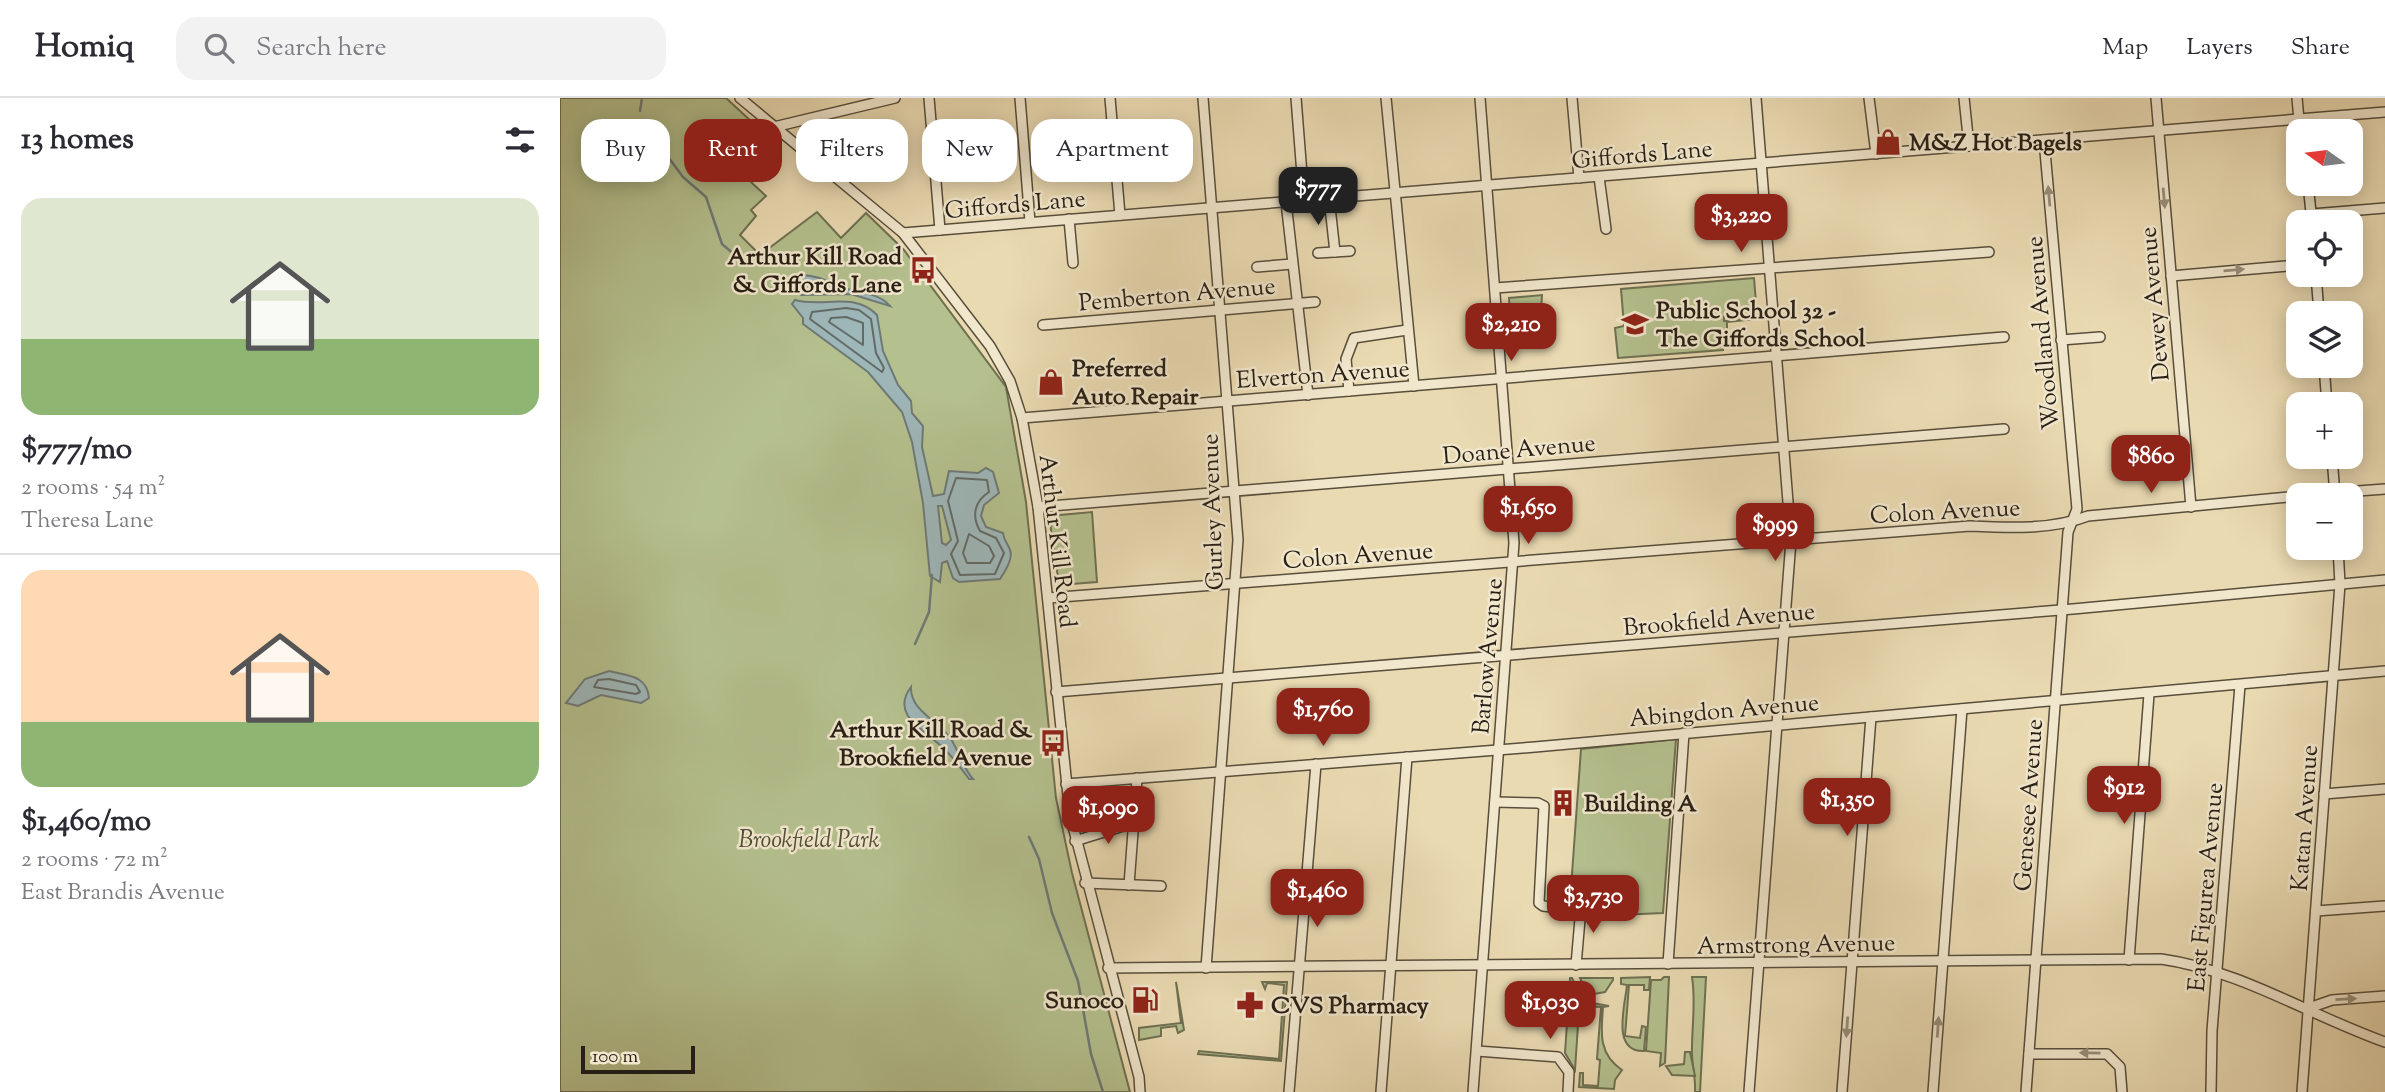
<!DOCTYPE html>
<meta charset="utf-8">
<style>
:root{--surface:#fff;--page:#f2f2f3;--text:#2b2b33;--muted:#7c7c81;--line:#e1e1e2;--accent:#8f2418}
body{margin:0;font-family:"Sorts Mill Goudy",serif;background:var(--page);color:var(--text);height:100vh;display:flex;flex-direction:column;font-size:26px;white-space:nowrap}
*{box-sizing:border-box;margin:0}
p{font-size:23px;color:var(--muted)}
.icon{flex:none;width:38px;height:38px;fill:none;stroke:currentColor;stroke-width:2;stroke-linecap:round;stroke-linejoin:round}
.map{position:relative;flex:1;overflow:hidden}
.panel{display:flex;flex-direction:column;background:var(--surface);width:560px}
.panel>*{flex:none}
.top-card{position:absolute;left:21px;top:21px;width:665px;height:63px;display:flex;gap:14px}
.needle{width:46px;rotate:284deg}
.fabs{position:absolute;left:1726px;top:21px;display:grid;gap:14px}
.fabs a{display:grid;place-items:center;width:77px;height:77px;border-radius:14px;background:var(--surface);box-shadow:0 4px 18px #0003;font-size:35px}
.scale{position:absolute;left:21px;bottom:18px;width:114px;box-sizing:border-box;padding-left:7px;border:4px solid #281f15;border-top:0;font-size:19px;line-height:24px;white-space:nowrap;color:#281f15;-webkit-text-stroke:5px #f1e7cd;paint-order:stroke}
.price{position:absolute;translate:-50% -60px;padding:0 16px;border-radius:14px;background:var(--accent);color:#fff;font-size:23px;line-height:46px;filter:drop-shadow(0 2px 4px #0008)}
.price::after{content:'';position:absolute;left:50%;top:42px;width:21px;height:16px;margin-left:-10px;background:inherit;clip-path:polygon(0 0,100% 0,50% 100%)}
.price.selected{background:#222;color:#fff}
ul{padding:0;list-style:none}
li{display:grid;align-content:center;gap:14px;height:371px;padding:0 21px}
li+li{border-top:2px solid var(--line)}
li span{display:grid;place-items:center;height:217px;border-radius:21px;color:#555}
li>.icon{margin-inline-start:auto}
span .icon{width:126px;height:126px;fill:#fffc;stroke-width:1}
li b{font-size:30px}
h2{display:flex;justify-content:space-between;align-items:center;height:84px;padding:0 21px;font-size:30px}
.pill{padding:0 24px;border-radius:21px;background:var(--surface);box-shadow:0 4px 18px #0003;font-size:24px;line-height:63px}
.pill.selected{background:var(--accent);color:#fff}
header{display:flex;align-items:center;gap:42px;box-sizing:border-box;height:98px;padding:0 35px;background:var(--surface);border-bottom:2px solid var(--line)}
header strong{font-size:33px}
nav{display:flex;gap:38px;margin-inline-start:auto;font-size:24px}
.search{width:490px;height:63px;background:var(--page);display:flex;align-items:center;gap:18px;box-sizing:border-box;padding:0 24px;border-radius:21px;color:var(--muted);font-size:26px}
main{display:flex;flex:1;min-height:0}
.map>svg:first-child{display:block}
.green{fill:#b4c08e;stroke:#6e7052;stroke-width:2}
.water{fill:#9eb7b9;stroke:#6f7a77;stroke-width:2;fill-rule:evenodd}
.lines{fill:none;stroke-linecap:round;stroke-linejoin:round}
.shore{stroke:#636b67;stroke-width:2}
.stream{stroke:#6f7a77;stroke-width:2.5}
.minor-casing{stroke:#584e3c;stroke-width:12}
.minor{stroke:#f1e7cd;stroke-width:9}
.oneway{fill:#978d7a}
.labels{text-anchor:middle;stroke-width:5;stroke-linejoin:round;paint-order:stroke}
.poi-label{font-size:24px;font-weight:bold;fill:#281f15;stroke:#f1e7cd;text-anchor:start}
.street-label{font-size:24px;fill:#281f15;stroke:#f1e7cd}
.park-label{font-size:24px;font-style:italic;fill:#524f39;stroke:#f1e7cd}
</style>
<header>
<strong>Homiq</strong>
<div class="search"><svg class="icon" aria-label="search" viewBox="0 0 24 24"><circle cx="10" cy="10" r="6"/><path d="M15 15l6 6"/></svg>Search here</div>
<nav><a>Map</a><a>Layers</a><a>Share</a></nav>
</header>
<main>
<section class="panel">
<h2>13 homes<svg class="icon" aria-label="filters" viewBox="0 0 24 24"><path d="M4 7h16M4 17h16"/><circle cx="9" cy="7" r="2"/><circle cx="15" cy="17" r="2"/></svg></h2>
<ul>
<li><span style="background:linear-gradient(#dfe7d0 65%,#8fb573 0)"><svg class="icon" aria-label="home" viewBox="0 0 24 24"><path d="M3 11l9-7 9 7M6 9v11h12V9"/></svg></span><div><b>$777/mo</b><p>2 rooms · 54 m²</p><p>Theresa Lane</p></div></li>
<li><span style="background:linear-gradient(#ffd9b3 70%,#8fb573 0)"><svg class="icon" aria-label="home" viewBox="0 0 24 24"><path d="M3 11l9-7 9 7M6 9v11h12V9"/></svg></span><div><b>$1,460/mo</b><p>2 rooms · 72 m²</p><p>East Brandis Avenue</p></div></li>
</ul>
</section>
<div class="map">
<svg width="1825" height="994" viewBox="0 0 1825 994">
<rect width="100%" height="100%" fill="#eadab2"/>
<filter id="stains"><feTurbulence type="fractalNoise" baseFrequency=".00286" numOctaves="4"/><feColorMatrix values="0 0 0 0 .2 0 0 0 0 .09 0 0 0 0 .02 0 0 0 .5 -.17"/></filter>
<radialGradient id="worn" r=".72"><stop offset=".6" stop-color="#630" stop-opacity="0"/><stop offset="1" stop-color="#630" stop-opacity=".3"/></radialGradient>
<!-- green -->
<g class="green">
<path d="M 0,0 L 166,0 L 205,36 L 177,71 L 206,98 L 191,112 L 196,118 L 180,137 L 200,157 L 257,114 L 281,140 L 306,115 L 344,152 L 446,289 L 466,404 L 496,700 L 512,775 L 570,994 L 0,994 Z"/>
<path d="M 1194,180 L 1197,217 L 1164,219 L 1164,223 L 1195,219 L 1195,221 L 1167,224 L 1167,244 L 1163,247 L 1163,252 L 1058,260 L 1055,230 L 1064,228 L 1061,191 Z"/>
<path d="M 982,197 L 981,213 L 950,215 L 949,200 Z"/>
<path d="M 968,217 L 986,217 L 992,232 L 961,235 L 960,248 L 953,248 L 950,219 L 965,218 L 968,221 Z"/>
<path d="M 532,414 L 537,484 L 499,487 L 489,418 Z"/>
<path d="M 1116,641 L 1103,815 L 1035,818 L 1029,823 L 1025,822 L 1013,798 L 1012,776 L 1021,651 Z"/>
<path d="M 1090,879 L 1089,892 L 1084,892 L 1084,887 L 1069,887 L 1065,938 L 1080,940 L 1082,928 L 1086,929 L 1084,953 C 1051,954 1065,908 1067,887 L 1061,886 L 1061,880 Z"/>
<path d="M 1104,879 L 1109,879 L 1105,965 L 1100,968 L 1101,955 L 1086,953 L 1091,882 L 1101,882 Z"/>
<path d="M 1132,879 L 1146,879 L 1140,994 L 1135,994 C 1136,979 1131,965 1132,950 C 1132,926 1136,904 1132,879 Z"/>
<path d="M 1010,880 L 1012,880 L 1020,897 L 1015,972 L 1005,955 Z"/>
<path d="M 1020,880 L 1053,880 L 1053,882 L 1045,894 L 1034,896 L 1025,891 Z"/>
<path d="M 616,884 L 624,932 L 618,935 L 616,928 L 601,930 L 601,938 L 579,942 L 579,930 L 621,925 Z"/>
<path d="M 702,884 L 727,884 L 721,963 L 638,956 L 639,953 L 719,961 L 724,887 L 707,885 L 705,891 Z"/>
<path d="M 1021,903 L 1049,908 L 1043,909 C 1041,934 1038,956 1062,972 L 1055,982 L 1054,991 L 1019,989 L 1020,975 L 1023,975 L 1023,987 L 1038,988 L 1040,962 L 1037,961 L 1041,909 L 1025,908 L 1024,919 L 1020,919 Z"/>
<path d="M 1125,954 L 1130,954 L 1135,978 L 1112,977 L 1106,968 L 1124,966 Z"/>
</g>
<!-- water -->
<g class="water">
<path d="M 243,177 C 261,178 269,185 284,190 C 301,196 318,194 330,208 L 291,196 L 241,197 L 234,183 Z"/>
<path d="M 235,202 C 263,210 294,193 317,217 L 323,253 L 338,287 L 351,303 L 352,315 L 363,328 L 362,349 L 373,398 L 384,396 L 389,373 L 418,375 L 426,370 L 433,374 L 439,395 L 424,407 L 421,418 L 426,429 L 443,435 C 444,444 448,445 450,452 C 454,461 444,475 440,481 L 399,484 L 393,480 L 387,463 L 382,465 L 380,484 L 370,478 L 363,405 L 352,344 L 342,314 L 308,274 L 243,226 L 243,220 L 232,206 ZM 382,408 L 391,442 L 386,447 L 382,445 L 378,408 Z"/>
<path d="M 49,573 C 68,578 87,577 89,600 L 81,605 L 41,597 L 18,608 L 6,605 L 25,581 Z"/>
<path d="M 351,589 C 350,613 379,623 391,641 C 399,654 403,670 413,681 L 409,681 C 401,670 393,659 383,650 C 367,633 329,618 351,589 Z"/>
</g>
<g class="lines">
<!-- shore -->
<g class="shore">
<path d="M 286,210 L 299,212 L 311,221 L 316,255 L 324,270 L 322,274 L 250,221 L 252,214 Z"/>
<path d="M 286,219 L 303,225 L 303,247 L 269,224 L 271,220 Z"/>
<path d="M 396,380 L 427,382 L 429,394 C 415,403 411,417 420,433 L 436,440 L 444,455 L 435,476 L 400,477 L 391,456 L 398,443 L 388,403 Z"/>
<path d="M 409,436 L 429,448 L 434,458 L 430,465 L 407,465 L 403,455 Z"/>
<path d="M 49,581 L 76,587 L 80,594 L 76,596 L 34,589 L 38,582 Z"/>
</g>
<!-- stream -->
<g class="stream">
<path d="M 80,13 L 82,0"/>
<path d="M 83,25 L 123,79 L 146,99 L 162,146 L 182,163"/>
<path d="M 355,546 L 369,514 L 372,477"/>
<path d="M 469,739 L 479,761 L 492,815 L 518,883 L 531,956 L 543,994"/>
</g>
<defs>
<g id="minor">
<path d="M 180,0 L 343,135 L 430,248 L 450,283 L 462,320 L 478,409 L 510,717 L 579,979 L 580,994"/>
<path d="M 369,0 L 380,132"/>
<path d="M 460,0 L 470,124"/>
<path d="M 550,0 L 560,117"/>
<path d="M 643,0 L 678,442 L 646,870"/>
<path d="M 736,0 L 744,102"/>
<path d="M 826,0 L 854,288"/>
<path d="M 1012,0 L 1019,80"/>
<path d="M 1309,0 L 1316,56"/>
<path d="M 1404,0 L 1409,48"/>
<path d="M 1596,0 L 1631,409"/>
<path d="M 1737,0 L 1740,33"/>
<path d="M 214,29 L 335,0"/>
<path d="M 1039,79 L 1046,131"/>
<path d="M 1748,86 L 1752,124"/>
<path d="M 769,100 L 775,154"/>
<path d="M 726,104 L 748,297"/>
<path d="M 1752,116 L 1825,110"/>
<path d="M 509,121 L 513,165"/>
<path d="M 343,135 L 1825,14"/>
<path d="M 758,155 L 790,153"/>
<path d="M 697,169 L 732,166"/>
<path d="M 1756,177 L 1759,215"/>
<path d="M 1611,178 L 1738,167"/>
<path d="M 935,190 L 1429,154"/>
<path d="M 483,227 L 755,204"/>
<path d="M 1501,242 L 1540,239"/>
<path d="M 1764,268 L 1767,306"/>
<path d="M 789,293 L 786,261 L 794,240 L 847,232"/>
<path d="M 462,320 L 1444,239"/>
<path d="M 1772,359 L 1775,397"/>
<path d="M 1744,397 L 1825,391"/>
<path d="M 478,409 L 1444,331"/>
<path d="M 488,500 L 1410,428 C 1448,430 1492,432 1528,418 L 1738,398"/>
<path d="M 496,594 L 1513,511 L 1825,482"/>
<path d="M 506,686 L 975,649 L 1825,573"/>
<path d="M 1764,696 L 1825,691"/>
<path d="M 935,704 L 978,705 L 984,708 L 979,805 L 983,808 L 1017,812 L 1020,821 L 1016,867"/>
<path d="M 515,743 L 573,725"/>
<path d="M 525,785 L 601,788"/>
<path d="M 569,787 L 577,680"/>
<path d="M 1756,813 L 1825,808"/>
<path d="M 1569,862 L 1589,596"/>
<path d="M 1108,866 L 1124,635"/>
<path d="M 548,870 L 1601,861 C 1680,872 1751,918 1825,944"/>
<path d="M 1749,910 L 1772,902 L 1825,898"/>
<path d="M 917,953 L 998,959 L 1009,974 L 1008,994"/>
<path d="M 1469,956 L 1547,956 L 1560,969 L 1562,994"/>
<path d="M 729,994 L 756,666"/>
<path d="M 821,994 L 847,659"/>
<path d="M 913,994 L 954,445 L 920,0"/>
<path d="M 1189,994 L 1231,442 L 1196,0"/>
<path d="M 1282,994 L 1311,619"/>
<path d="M 1373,994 L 1402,611"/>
<path d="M 1466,994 L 1508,434 L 1517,411 L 1484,42"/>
<path d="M 1651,994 L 1652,933 L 1680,587"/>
<path d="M 1742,994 L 1780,486 L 1778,450"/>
</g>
</defs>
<!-- minor casing -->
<use href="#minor" class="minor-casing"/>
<!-- minor -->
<use href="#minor" class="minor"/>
</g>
<!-- one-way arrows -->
<defs><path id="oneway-solid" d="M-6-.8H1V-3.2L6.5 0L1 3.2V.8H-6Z" transform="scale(1.75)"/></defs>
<g class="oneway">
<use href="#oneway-solid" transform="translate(1489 98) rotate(-95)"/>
<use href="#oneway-solid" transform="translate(1604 100) rotate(85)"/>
<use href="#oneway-solid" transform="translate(1674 172) rotate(-5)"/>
<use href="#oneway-solid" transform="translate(1786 901) rotate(-3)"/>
<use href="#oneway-solid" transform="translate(1287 929) rotate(94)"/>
<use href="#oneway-solid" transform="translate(1378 929) rotate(-86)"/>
<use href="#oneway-solid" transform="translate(1530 955) rotate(-179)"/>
</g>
<!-- icons -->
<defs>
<symbol id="shop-bare" viewBox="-9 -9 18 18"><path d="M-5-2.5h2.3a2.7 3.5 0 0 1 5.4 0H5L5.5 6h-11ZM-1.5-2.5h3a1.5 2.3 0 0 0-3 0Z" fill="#8f2418" stroke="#f1e7cd" stroke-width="2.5" paint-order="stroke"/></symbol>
<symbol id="bus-bare" viewBox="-9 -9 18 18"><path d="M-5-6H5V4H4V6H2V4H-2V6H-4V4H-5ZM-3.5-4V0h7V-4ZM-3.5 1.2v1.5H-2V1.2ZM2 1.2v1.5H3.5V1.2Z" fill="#8f2418" stroke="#f1e7cd" stroke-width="2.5" paint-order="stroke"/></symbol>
<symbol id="school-bare" viewBox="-9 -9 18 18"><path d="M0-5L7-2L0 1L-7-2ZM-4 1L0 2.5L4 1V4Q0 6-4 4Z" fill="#8f2418" stroke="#f1e7cd" stroke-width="2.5" paint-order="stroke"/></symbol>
<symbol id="building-bare" viewBox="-9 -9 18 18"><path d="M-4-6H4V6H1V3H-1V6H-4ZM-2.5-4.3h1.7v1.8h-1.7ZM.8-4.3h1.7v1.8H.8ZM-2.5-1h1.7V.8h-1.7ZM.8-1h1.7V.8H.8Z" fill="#8f2418" stroke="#f1e7cd" stroke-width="2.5" paint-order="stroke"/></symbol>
<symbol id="fuel-bare" viewBox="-9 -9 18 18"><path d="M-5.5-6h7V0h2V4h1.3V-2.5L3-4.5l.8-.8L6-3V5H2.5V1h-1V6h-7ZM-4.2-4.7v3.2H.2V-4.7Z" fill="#8f2418" stroke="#f1e7cd" stroke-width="2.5" paint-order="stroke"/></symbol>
<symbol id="pharmacy-bare" viewBox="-9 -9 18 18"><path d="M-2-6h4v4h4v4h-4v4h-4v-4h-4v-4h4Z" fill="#8f2418" stroke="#f1e7cd" stroke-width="2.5" paint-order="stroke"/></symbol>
</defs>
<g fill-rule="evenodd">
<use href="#shop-bare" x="1309" y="25" width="38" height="38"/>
<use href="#bus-bare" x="344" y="153" width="38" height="38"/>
<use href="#school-bare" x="1056" y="207" width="38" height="38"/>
<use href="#shop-bare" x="472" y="265" width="38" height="38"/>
<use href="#bus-bare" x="474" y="626" width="38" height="38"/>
<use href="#building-bare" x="984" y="686" width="38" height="38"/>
<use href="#fuel-bare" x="566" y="883" width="38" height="38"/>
<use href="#pharmacy-bare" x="671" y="888" width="38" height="38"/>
</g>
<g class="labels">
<!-- poi labels -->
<g class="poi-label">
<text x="1349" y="52">M&amp;Z Hot Bagels</text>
<text x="342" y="166" text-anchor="end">Arthur Kill Road<tspan x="342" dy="28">&amp; Giffords Lane</tspan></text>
<text x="1096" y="220">Public School 32 -<tspan x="1096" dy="28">The Giffords School</tspan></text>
<text x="512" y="278">Preferred<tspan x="512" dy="28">Auto Repair</tspan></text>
<text x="472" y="639" text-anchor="end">Arthur Kill Road &amp;<tspan x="472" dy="28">Brookfield Avenue</tspan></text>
<text x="1024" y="713">Building A</text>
<text x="564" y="910" text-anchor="end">Sunoco</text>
<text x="711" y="915">CVS Pharmacy</text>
</g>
<!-- street labels -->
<g class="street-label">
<text transform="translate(1082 56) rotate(-5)" y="8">Giffords Lane</text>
<text transform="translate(455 106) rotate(-5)" y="8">Giffords Lane</text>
<text transform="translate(617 196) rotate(-5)" y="8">Pemberton Avenue</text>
<text transform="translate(1594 206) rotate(-95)" y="8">Dewey Avenue</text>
<text transform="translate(1482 235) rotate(-95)" y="8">Woodland Avenue</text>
<text transform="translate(763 276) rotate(-4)" y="8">Elverton Avenue</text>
<text transform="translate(959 351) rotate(-5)" y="8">Doane Avenue</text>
<text transform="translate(1385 413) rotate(-3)" y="8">Colon Avenue</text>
<text transform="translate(652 414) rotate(-92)" y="8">Gurley Avenue</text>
<text transform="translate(498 443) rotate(83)" y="8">Arthur Kill Road</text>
<text transform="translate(798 457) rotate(-4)" y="8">Colon Avenue</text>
<text transform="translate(1159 521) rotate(-5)" y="8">Brookfield Avenue</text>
<text transform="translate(927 558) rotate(-85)" y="8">Barlow Avenue</text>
<text transform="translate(1164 612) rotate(-5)" y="8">Abingdon Avenue</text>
<text transform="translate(1468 707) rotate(-86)" y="8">Genesee Avenue</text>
<text transform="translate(1744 720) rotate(-86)" y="8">Katan Avenue</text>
<text transform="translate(1645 789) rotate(-85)" y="8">East Figurea Avenue</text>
<text transform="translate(1236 846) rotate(-1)" y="8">Armstrong Avenue</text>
</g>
<!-- park labels -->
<g class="park-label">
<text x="249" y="749">Brookfield Park</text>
</g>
</g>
<rect width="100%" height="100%" filter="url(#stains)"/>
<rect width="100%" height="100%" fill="url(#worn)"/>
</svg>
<div class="fabs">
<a><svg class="needle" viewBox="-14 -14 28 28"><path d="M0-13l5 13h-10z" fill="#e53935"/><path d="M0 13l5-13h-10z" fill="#7c7c81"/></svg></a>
<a><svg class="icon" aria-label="locate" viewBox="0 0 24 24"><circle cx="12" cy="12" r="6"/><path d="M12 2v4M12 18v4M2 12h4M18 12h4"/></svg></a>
<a><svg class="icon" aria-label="layers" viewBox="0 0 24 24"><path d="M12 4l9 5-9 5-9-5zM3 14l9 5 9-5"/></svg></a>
<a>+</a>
<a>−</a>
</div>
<div class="scale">100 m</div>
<b class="price selected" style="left:758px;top:129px">$777</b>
<b class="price" style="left:1181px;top:156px">$3,220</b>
<b class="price" style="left:951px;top:265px">$2,210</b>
<b class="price" style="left:1591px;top:397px">$860</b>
<b class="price" style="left:968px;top:448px">$1,650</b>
<b class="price" style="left:1215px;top:465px">$999</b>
<b class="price" style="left:763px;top:650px">$1,760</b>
<b class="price" style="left:1564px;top:728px">$912</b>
<b class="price" style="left:1287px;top:740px">$1,350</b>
<b class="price" style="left:548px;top:748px">$1,090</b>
<b class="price" style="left:757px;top:831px">$1,460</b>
<b class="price" style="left:1033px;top:837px">$3,730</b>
<b class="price" style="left:990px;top:943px">$1,030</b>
<div class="top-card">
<a class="pill">Buy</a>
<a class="pill selected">Rent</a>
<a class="pill">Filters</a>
<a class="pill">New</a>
<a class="pill">Apartment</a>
</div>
</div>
</main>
